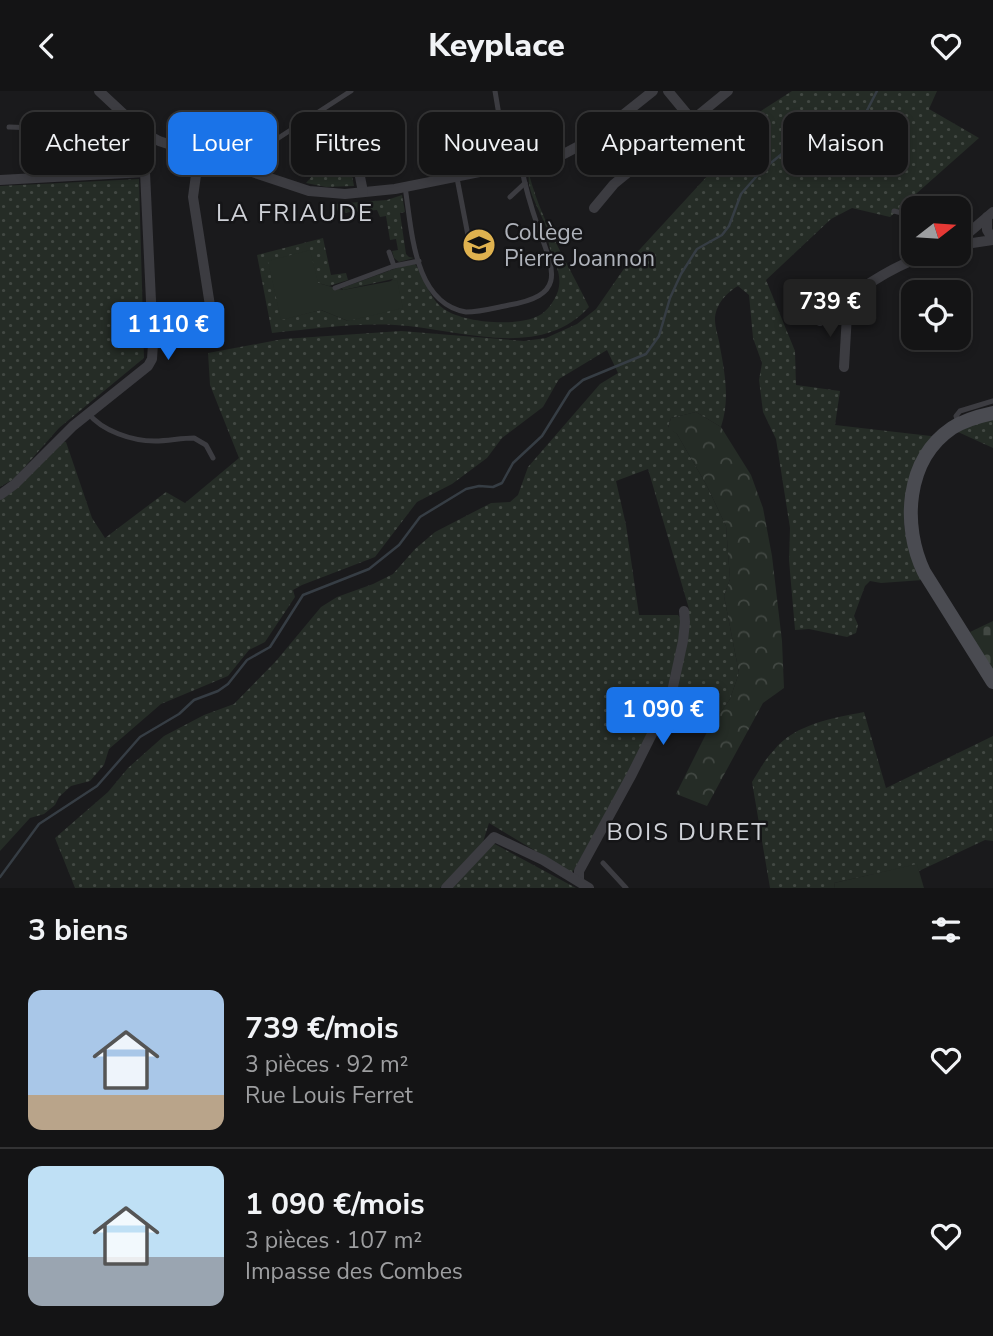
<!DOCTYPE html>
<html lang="fr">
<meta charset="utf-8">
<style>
:root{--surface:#141415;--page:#212122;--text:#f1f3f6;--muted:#9d9ea0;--line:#333334;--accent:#1a73e8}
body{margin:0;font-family:"Nunito Sans",sans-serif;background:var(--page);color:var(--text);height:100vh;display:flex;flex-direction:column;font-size:26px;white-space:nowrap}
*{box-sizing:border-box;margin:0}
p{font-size:23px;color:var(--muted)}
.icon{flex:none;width:38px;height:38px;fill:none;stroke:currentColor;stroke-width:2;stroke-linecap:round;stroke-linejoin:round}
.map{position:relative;height:797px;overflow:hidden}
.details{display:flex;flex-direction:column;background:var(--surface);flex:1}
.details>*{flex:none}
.hud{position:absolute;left:21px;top:21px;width:952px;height:63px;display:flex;gap:14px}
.needle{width:46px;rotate:73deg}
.tools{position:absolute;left:901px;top:105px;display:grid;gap:14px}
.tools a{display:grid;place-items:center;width:70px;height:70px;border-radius:14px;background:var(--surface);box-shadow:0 4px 10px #0003,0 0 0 2px var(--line);font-size:35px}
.price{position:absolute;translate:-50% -60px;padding:0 16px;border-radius:7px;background:var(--accent);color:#fff;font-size:23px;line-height:46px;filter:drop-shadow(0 2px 4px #0008)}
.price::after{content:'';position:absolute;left:50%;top:42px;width:21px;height:16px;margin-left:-10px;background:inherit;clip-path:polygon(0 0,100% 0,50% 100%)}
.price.active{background:#222;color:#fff}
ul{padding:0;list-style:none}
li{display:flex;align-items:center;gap:21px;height:175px;padding:0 28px}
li+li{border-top:2px solid var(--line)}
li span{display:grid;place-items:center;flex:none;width:196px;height:140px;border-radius:14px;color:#555}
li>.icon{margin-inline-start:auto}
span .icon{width:84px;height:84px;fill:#fffc;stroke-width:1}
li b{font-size:30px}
h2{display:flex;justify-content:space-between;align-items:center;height:84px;padding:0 28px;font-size:30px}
.tag{padding:0 24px;border-radius:14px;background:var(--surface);box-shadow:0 4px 10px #0003,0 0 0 2px var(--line);font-size:24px;line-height:63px}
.tag.active{background:var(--accent);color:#fff}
header{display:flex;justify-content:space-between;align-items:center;height:91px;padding:0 28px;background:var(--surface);font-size:32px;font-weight:800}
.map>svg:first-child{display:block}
.grass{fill:url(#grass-dots)}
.forest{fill:url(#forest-crowns)}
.cemetery{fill:url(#cemetery-stones)}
.garden{fill:#252c26}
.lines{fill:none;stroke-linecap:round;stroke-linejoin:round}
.stream{stroke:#363d44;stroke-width:2.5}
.service{stroke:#3c3c41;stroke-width:5}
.minor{stroke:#3c3c41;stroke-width:10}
.secondary{stroke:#4a4b51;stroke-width:14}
.labels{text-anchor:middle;stroke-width:5;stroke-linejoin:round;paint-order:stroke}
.poi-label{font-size:23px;fill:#aeb2ba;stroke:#151517;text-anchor:start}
.neighbourhood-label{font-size:24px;letter-spacing:2px;fill:#cfd1d7;stroke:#151517}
</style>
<header><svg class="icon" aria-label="back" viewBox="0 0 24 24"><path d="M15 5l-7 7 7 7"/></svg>Keyplace<svg class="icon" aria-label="heart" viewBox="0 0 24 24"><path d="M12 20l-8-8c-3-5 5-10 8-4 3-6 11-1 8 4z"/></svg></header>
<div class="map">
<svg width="993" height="797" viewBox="0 0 993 797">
<defs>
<pattern id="grass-dots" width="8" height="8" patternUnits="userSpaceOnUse" patternTransform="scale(1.75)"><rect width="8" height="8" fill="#252c26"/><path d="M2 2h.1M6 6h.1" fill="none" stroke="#424843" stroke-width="1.8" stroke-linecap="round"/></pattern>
<pattern id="forest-crowns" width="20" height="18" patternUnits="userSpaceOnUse" patternTransform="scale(1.75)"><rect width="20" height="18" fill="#252c26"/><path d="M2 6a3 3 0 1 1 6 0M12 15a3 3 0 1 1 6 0" fill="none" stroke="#424843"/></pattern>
<pattern id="cemetery-stones" width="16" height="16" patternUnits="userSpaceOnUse" patternTransform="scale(1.75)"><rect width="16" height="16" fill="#252c26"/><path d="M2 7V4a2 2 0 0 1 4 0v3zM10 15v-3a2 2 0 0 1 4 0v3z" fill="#424843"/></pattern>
</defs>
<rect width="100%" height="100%" fill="#1a1a1c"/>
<!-- grass -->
<g class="grass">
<path d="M 792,0 L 937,0 L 929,18 L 979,47 L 890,126 L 852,117 L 831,128 L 766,189 L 795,260 L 796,294 L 840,300 L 835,334 L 931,345 L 934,347 C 905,406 890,426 923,489 L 881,492 L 870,490 L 865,495 L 854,525 L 858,534 L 856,542 L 847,546 L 809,538 L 795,539 L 789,469 L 790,437 L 776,348 L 763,321 L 759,289 L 762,272 L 753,247 L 749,204 L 738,195 C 726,202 715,214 715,229 C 715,237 719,247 720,256 C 725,283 730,309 721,336 L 696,321 L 671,327 L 668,336 L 677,343 L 707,395 L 726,435 L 730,488 L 724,505 L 739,582 L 730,608 L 708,639 L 675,604 L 682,573 L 689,518 L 648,378 L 616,390 L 626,434 L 639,524 L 678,524 L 682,530 L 669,604 L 625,691 L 572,782 L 489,732 L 483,751 L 440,797 L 75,797 L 55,747 L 108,701 L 128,677 L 164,645 L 204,624 L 234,613 L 276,570 L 321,516 L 337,506 L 373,493 L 393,483 L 415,458 L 435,441 L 491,412 L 510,411 L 518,404 L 528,376 L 600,293 L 618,282 L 607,259 L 559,288 L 543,316 L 502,347 L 487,367 L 452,393 L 417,411 L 375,466 L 302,494 L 293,499 L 295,506 L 265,551 L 249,559 L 228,585 L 161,613 L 109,658 L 104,674 L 90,690 L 71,695 L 59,706 L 55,714 L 44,723 L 30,727 L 0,760 L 0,409 L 17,397 L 61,350 L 66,351 L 92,427 L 105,447 L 166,401 L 185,412 L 239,367 L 210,294 L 208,262 L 283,248 L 401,240 L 524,250 L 546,247 L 577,233 L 596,218 L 630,169 L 710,82 L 743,40 L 761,20 Z"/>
<path d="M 349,69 L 354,95 L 326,96 L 306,92 L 322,74 Z"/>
<path d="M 529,83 C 541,130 568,173 589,216 C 539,271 457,237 395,234 C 354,232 312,238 272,242 L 257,164 L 323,147 L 331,184 L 346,182 L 348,189 L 329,195 L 318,192 L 281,228 L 321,219 L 348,230 L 393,188 L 343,199 L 342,197 L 402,175 L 415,173 C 426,187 428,207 444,218 C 464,232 516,236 538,225 C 547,221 555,209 558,200 C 563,182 553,170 549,154 C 548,148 549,143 547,138 C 541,121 526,99 529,83 Z"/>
<path d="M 139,88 L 144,267 L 59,337 L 14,388 L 0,396 L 0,95 Z"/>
<path d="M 402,104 L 405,121 L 400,122 L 406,163 L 409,166 L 414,167 L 399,171 L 394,167 L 392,160 L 398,159 L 396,148 L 390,149 L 386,125 L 380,126 L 377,119 L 339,122 L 334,113 L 387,109 Z"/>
<path d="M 993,327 L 993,357 L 958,341 L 971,334 Z"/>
<path d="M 864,621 L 886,697 L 993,645 L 993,750 L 985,749 L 919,780 L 916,774 L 834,792 L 835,797 L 770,797 L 752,691 C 759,680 765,668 774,659 C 795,633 833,627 864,621 Z"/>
<path d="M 493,752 L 576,797 L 452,797 Z"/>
</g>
<!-- forest -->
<path class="forest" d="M 696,321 L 721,336 L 751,384 L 763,417 L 772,465 L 782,550 L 784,597 L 763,612 L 707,715 L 676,703 L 708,639 L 730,608 L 739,582 L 724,505 L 730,488 L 726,435 L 707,395 L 677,343 L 668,337 L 671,327 Z"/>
<!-- cemetery -->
<path class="cemetery" d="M 993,530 L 993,581 L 970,541 Z"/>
<!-- garden -->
<g class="garden">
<path d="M 310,159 L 318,192 L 343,199 L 397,189 L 403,217 L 348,230 L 321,219 L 281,229 L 268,170 Z"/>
<path d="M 917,773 L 924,797 L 835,797 L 834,792 Z"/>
</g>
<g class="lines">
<!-- stream -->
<path class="stream" d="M 0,786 L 39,733 L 97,695 L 140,646 L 179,623 L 194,609 L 218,600 L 228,593 L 247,569 L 270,556 L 303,504 L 369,478 L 399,454 L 420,426 L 466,398 L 479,395 L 493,396 L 502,392 L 513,372 L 542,345 L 570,300 L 583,289 L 646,263 L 659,245 L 670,207 L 681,183 L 697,158 L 722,144 L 729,135 L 741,103 L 762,79 L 783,62 L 796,56 L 823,58 L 847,49 L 857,39 L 877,0"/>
<!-- service -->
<g class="service">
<path d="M 9,36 L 117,40 L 126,38 L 132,31"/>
<path d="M 202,65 L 205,61 L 212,57 L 242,62 L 263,57 L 351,0"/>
<path d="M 470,82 L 464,44 L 498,33 L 499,24 L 495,0"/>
<path d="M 457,87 L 470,155 L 475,164"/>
<path d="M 405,96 C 412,138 413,212 466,221 C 480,221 494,217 509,214 C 567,204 554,180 538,136 C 531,116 525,95 521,74"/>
<path d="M 510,106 L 525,92"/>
<path d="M 894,120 L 914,125"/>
<path d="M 389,161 L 394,175"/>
<path d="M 335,197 L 394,175 L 419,170"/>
<path d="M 88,322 C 102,340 132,350 155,350 C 168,350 181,347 194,347 L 206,354 L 213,367"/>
<path d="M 959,333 L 956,325 L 960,320 L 993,310"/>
<path d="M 603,772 L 626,797"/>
</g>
<!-- minor -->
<g class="minor">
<path d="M 99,0 L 143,41 L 159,50 L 309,100 L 345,103 L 395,98 L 560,65 L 594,47 L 653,0"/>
<path d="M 668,0 L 692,29"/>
<path d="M 351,41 L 355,60"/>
<path d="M 202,65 L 196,84 L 193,106 L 211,221"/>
<path d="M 320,66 L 355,60 L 363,101"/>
<path d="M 0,89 L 145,81"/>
<path d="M 594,117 L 614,93 L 728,0"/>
<path d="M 959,150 L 993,121"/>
<path d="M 959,154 L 993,149 L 987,139 L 987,126"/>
<path d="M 842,211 L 847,223 L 844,276"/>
<path d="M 820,230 C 854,201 886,178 928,163"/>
<path d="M 0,404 L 15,393 L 73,335 L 148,275 L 152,268 L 153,253 L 145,81 L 146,61 L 151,46"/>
<path d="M 579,790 L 579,780 L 632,683 L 671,605 L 683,550 L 685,531 L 684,520"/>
<path d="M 446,797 L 494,746 L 543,769 L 589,797"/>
</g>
<!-- secondary -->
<path class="secondary" d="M 993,322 C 979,325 964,329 952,337 C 905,369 902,435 924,481 L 993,591"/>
</g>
<!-- icons -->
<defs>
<symbol id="school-disc" viewBox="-11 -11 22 22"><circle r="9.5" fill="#dfb24f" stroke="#151517"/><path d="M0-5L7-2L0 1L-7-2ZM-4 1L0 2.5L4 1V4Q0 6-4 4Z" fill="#111"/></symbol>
</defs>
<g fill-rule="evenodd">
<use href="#school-disc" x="460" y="135" width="38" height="38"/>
</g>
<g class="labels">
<!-- poi labels -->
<g class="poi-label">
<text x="504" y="149">Collège<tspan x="504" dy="26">Pierre Joannon</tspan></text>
</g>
<!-- neighbourhood labels -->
<g class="neighbourhood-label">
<text x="295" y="130">LA FRIAUDE</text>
<text x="687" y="749">BOIS DURET</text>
</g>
</g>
</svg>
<div class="tools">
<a><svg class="needle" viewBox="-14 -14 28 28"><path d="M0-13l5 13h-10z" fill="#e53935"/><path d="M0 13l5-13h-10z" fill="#9d9ea0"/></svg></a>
<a><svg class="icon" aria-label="locate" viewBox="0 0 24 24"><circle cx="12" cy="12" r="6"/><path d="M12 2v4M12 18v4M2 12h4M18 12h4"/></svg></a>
</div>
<b class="price active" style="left:830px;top:248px">739 €</b>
<b class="price" style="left:168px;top:271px">1 110 €</b>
<b class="price" style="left:663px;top:656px">1 090 €</b>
<div class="hud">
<a class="tag">Acheter</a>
<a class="tag active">Louer</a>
<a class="tag">Filtres</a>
<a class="tag">Nouveau</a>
<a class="tag">Appartement</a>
<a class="tag">Maison</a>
</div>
</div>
<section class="details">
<h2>3 biens<svg class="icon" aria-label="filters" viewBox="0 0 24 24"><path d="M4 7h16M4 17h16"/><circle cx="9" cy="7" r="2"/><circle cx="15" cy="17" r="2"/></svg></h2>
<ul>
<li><span style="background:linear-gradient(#a9c7e8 75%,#b9a48a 0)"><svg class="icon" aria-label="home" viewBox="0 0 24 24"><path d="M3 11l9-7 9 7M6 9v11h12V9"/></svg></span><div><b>739 €/mois</b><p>3 pièces · 92 m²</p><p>Rue Louis Ferret</p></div><svg class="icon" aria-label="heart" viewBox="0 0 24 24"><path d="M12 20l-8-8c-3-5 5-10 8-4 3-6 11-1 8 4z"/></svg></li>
<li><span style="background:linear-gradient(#bfe0f5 65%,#9aa5b1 0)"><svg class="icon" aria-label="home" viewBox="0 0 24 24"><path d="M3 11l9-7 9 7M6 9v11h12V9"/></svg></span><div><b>1 090 €/mois</b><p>3 pièces · 107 m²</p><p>Impasse des Combes</p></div><svg class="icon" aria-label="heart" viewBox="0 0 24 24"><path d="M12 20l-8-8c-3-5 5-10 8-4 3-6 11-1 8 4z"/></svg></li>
</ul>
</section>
